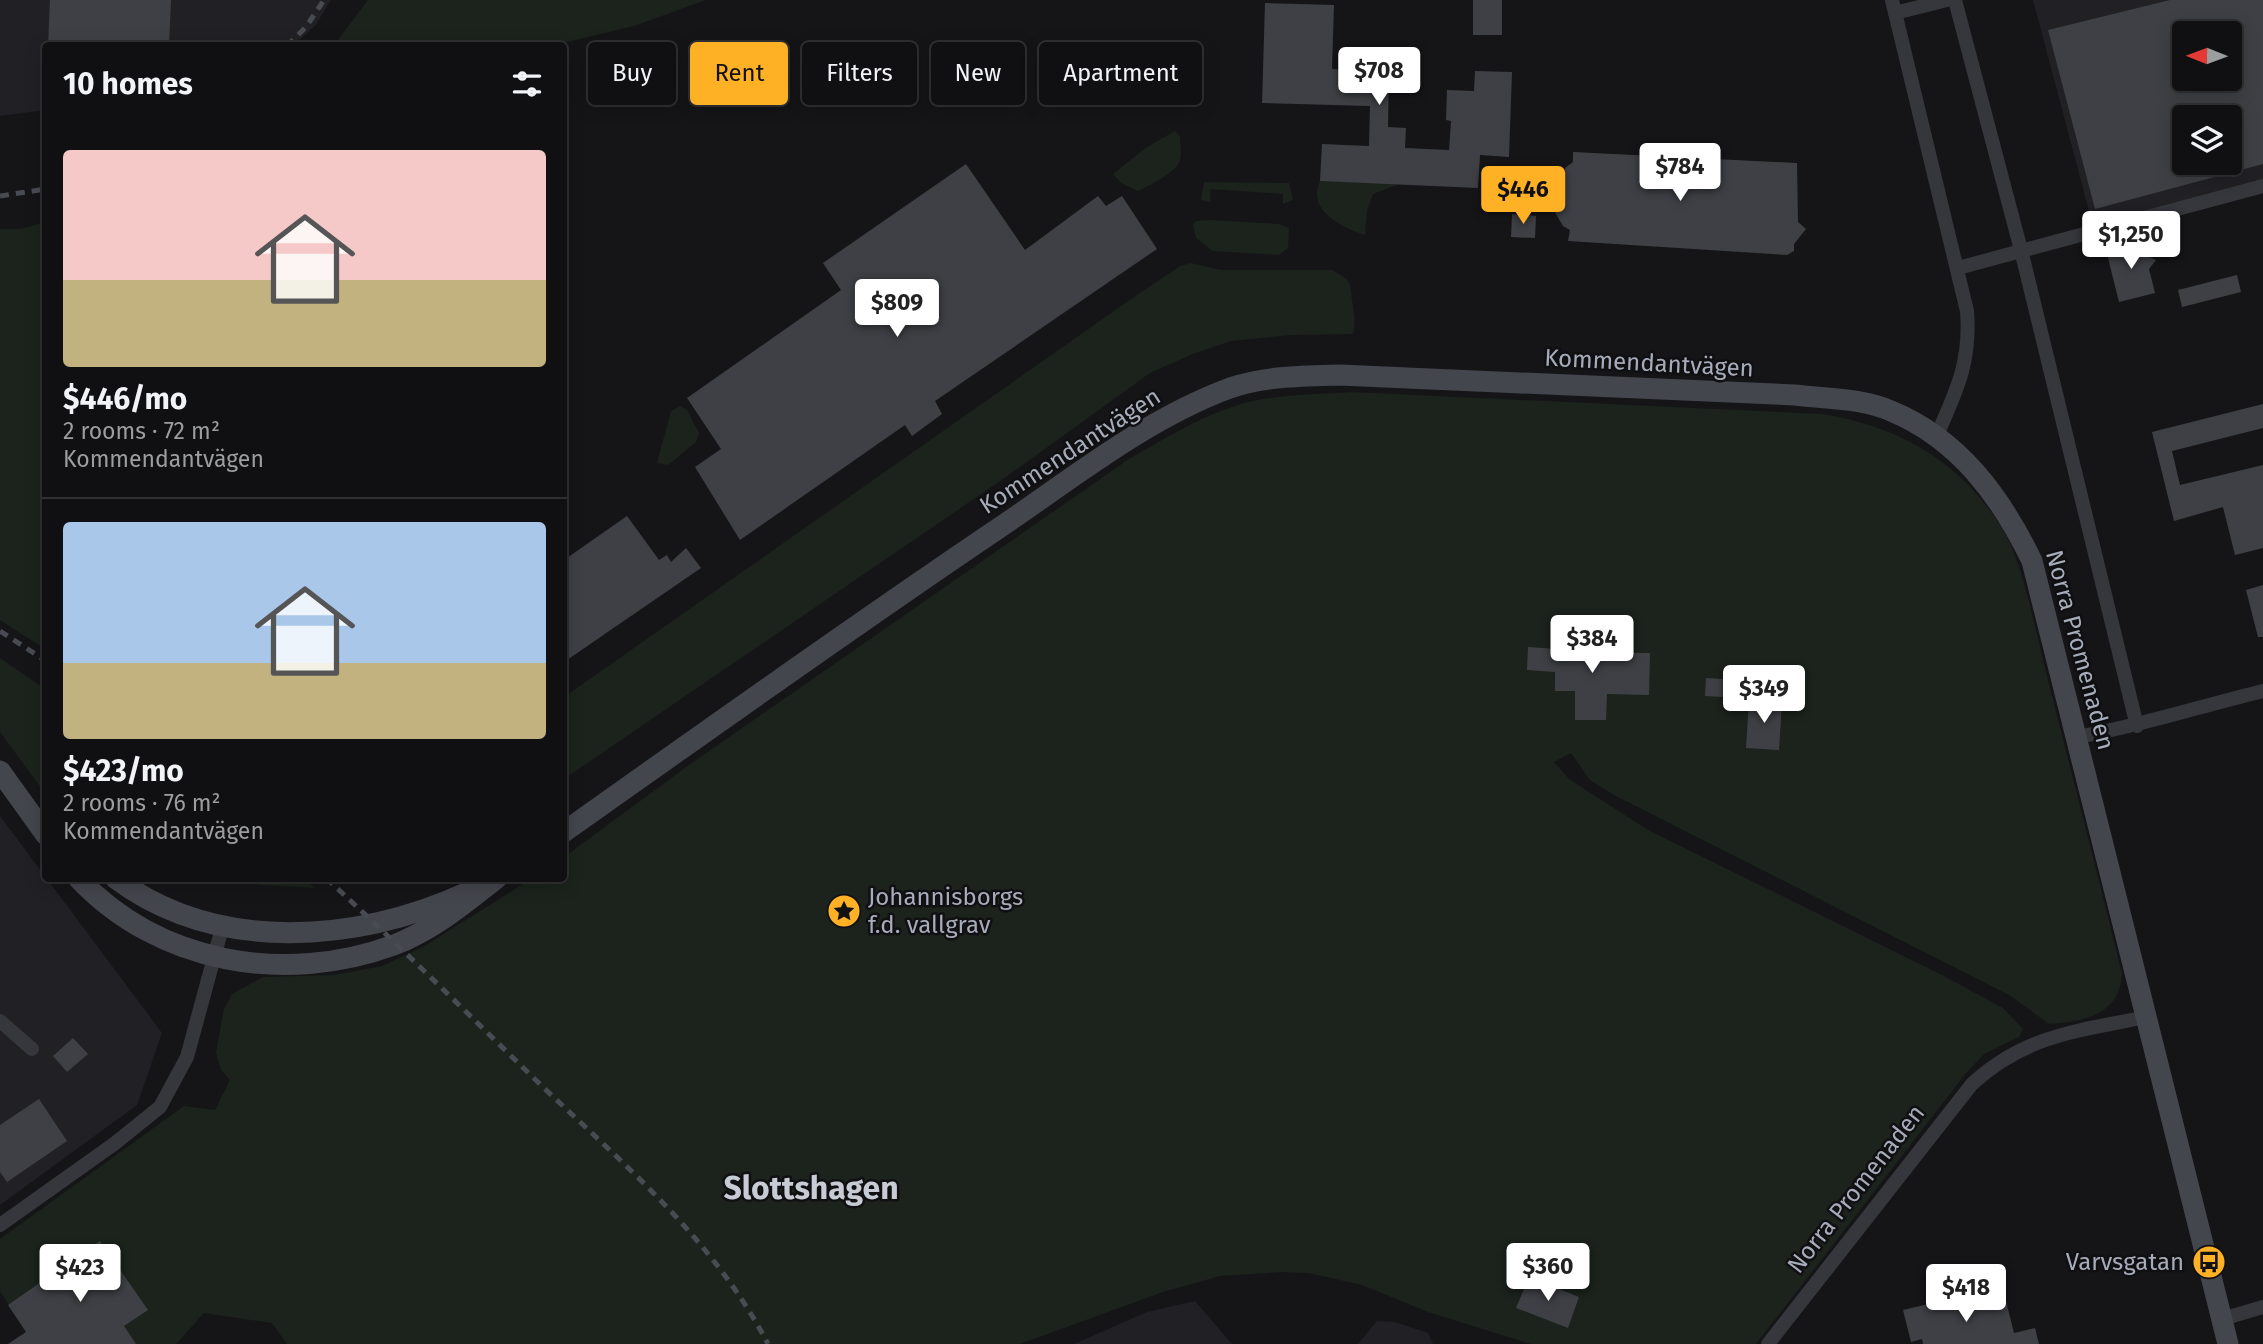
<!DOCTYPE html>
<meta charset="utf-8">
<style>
:root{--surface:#101012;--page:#1e1e20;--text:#f1f3f6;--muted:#9c9d9f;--line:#303032;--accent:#ffb126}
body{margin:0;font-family:"Fira Sans",sans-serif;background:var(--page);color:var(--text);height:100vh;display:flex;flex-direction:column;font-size:26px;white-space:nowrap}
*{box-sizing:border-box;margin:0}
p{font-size:23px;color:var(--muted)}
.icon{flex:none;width:38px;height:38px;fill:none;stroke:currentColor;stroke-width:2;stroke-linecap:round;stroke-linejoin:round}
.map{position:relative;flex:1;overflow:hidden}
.side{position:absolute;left:42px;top:42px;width:525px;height:840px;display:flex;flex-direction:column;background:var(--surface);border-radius:7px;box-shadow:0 4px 18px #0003,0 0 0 2px var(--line)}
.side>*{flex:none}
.top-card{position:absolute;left:588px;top:42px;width:665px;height:63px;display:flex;gap:14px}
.needle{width:46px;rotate:271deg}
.controls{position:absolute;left:2172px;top:21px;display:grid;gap:14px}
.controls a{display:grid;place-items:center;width:70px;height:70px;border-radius:7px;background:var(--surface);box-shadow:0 4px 18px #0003,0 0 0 2px var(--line);font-size:35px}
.price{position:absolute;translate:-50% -60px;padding:0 16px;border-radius:7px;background:#fff;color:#222;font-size:23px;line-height:46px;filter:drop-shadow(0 2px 4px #0008)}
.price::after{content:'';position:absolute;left:50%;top:42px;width:21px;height:16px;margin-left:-10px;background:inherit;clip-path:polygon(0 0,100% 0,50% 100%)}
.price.on{background:var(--accent);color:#111}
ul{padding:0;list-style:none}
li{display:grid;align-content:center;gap:14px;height:371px;padding:0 21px}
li+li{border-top:2px solid var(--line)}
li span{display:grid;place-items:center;height:217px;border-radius:7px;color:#555}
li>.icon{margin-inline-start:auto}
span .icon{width:126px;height:126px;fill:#fffc;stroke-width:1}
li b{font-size:30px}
h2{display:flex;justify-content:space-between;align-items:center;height:84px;padding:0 21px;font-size:30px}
.pill{padding:0 24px;border-radius:7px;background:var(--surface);box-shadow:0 4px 18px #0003,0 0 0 2px var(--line);font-size:24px;line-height:63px}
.pill.on{background:var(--accent);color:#111}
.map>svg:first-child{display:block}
.built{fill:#212125;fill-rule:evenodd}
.green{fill:#1b231c}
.building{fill:#3f4045;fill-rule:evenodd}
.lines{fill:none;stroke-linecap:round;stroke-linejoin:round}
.street{stroke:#36373d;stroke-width:14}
.secondary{stroke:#44464d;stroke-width:21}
.rail{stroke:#494b52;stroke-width:5;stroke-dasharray:9 7;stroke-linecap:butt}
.labels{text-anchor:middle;stroke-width:5;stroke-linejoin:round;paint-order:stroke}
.street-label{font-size:24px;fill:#a6acb9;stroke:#101013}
.poi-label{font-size:24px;fill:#a6acb9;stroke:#101013;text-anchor:start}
.district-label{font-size:32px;font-weight:bold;fill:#c7cbd4;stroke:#101013}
</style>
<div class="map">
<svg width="2263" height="1344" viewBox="0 0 2263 1344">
<rect width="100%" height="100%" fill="#151518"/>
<!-- built -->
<g class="built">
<path d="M 0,0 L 331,0 L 315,26 L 294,45 L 46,46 L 45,110 L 0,116 Z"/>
<path d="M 2033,0 L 2263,0 L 2263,186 L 2094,230 ZM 2184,33 L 2230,33 L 2230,79 L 2184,79 ZM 2184,117 L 2230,117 L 2230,163 L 2184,163 Z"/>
<path d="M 0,816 L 162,1033 L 137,1105 L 0,1205 Z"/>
<path d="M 1195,1301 L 1232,1344 L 1074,1344 L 1147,1312 Z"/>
<path d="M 1377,1321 L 1395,1322 L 1428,1333 L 1433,1344 L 1358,1344 Z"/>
</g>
<!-- green -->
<g class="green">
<path d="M 368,0 L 706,0 L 634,26 L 555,45 L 334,45 Z"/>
<path d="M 1175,131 L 1180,136 C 1180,144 1182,153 1180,160 C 1177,172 1149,186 1138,191 L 1121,183 L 1113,174 L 1147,147 Z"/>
<path d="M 1320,181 L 1399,184 L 1373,194 L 1367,211 L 1365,235 C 1343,228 1306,210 1320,181 Z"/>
<path d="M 1204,182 L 1289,183 L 1293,200 L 1283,204 L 1283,194 L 1211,189 L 1210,202 L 1201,200 Z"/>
<path d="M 1210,220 L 1279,224 L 1289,228 L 1288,248 L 1279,255 L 1213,251 L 1196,238 L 1193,225 L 1196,221 Z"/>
<path d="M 45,222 L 46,222 L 45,649 L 0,620 L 0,229 L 21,229 Z"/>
<path d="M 1191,263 L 1221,270 L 1332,270 C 1355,282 1349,284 1353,306 C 1354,318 1356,321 1353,334 L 1291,335 L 1231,341 L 1193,354 L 1150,373 L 1003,479 L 564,779 L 564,697 L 1134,297 L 1180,266 Z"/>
<path d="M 1351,392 L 1823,414 C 1900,427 1961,461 2003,530 C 2023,562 2037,637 2047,676 C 2072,775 2098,875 2122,974 C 2120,1015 2083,1022 2049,1024 L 2011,996 L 1614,795 L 1590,780 L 1571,753 L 1554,762 L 1569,779 L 1648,830 L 1944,976 L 2003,1008 L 2023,1029 L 2019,1037 L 1984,1054 L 1967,1072 L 1756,1344 L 1531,1344 L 1428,1312 L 1362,1285 L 1309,1273 L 1282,1272 L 1220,1276 L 1163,1292 L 1020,1344 L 287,1344 L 272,1323 L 204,1313 L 176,1344 L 34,1344 L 0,1291 L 0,1239 L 184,1106 L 215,1110 L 230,1080 L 221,1070 L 216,1052 L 224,1009 L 232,994 L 263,977 L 334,975 L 382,966 L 423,947 L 531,879 L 564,878 L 564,857 L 689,765 L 1129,459 C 1163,440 1195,419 1232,407 C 1270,394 1312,395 1351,392 Z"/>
<path d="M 680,406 L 687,410 L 699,433 L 696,442 L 668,465 L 657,463 L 671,411 Z"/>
<path d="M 0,658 L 45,689 L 45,793 L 0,732 Z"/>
<path d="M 224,879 L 304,879 L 315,888 L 260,885 Z"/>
</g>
<!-- building -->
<g class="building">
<path d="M 50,0 L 171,0 L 169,46 L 48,46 Z"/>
<rect x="1473" y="0" width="29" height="35"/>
<path d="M 2170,0 L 2263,0 L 2263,164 L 2095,209 L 2048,30 ZM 2184,33 L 2230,33 L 2230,79 L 2184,79 ZM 2184,117 L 2230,117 L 2230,163 L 2184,163 Z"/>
<path d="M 1265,3 L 1334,5 L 1332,69 L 1389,71 L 1388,127 L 1406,128 L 1405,148 L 1449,150 L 1451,121 L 1446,120 L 1447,90 L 1474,91 L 1475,71 L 1512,72 L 1509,157 L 1480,155 L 1478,188 L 1320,181 L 1322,144 L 1369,146 L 1370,106 L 1262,103 Z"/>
<path d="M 1573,152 L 1797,163 L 1798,222 L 1806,229 L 1794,244 L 1794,251 L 1787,255 L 1568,241 L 1570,230 L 1563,226 L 1550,204 L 1553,178 L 1565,177 L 1565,168 L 1573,162 Z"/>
<path d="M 966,164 L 1025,250 L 1098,196 L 1106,206 L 1122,196 L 1157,249 L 935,401 L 942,414 L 912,436 L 905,425 L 740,540 L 695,467 L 721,449 L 687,398 L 841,290 L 823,263 Z"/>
<path d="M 1512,214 L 1536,216 L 1535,238 L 1511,237 Z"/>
<path d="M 2142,241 L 2146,255 L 2156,260 L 2149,269 L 2155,293 L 2119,302 L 2106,250 Z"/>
<path d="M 2237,275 L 2241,292 L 2182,307 L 2178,290 Z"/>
<path d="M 2263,404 L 2263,428 L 2172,451 L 2180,485 L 2263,465 L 2263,548 L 2235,555 L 2223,507 L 2174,521 L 2152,432 Z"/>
<path d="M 627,516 L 659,560 L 667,555 L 671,562 L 686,548 L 701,568 L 564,662 L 564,560 Z"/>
<path d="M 2263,585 L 2263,637 L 2258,637 L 2246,590 Z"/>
<path d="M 1556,641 L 1587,642 L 1586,652 L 1650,653 L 1649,695 L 1607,694 L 1606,720 L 1575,720 L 1575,691 L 1555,691 L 1555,672 L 1527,670 L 1528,647 L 1556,649 Z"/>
<path d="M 1706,678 L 1739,680 L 1739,698 L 1705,696 Z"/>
<path d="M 1749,700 L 1782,702 L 1779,750 L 1746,748 Z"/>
<path d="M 73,1038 L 88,1054 L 67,1072 L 53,1056 Z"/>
<path d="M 39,1099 L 67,1141 L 7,1182 L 0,1172 L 0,1125 Z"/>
<path d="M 100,1241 L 148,1310 L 124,1326 L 136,1344 L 8,1344 L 26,1332 L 8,1305 Z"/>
<path d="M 1529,1277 L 1579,1297 L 1568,1328 L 1516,1308 Z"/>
<path d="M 2004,1293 L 2014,1333 L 2035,1328 L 2039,1344 L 1923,1344 L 1922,1339 L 1911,1342 L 1903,1310 L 1941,1301 L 1943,1308 Z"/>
</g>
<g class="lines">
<!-- street -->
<g class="street">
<path d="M 1892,0 L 1967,311 C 1971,361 1957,390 1937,435"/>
<path d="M 1955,0 L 2021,250 L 2137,726"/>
<path d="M 1895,13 L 1947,0"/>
<path d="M 1958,268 L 2263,186"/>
<path d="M 2078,737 C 2140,726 2201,706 2263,691"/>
<path d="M 0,1021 L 32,1049"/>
<path d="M 0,1225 L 114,1144 L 160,1107 L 187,1057 L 222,928"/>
<path d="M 2222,1319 L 2263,1307"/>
<path d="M 1768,1344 L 1972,1084 C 2025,1035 2078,1031 2146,1017"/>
</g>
<!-- secondary -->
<g class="secondary">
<path d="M 0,771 L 46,835"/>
<path d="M 564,832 C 708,730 852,627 999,528 C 1073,478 1146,419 1230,388 C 1265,376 1304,376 1340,375 L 1795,395 C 1826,399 1862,398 1891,411 C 1959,439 2001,497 2032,561 L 2228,1344"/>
<path d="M 78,878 C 159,964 285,985 394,945 C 433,930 464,904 497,878"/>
<path d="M 115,878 C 218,955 358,942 468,892"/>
</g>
<!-- rail -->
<g class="rail">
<path d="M 287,46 L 306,27 L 324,0"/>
<path d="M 0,196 L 46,189"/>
<path d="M 0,631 L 46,661"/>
<path d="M 326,878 C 401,947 472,1018 545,1089 C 627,1167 715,1242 768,1344"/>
</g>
</g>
<!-- icons -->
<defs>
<symbol id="sight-disc" viewBox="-11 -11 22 22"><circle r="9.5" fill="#ffb126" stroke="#101013"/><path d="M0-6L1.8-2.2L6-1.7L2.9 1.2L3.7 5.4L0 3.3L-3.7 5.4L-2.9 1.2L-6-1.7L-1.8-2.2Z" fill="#111"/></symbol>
<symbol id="bus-disc" viewBox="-11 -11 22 22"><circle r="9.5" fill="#ffb126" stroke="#101013"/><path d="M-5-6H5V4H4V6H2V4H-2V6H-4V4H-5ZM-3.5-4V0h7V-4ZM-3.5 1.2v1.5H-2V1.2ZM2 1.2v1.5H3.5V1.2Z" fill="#111"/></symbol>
</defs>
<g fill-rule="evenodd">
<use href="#sight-disc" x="825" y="892" width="38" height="38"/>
<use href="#bus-disc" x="2190" y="1243" width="38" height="38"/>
</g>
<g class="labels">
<!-- street labels -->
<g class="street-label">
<text transform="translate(1649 363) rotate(3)" y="8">Kommendantvägen</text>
<text transform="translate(1070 451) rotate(-33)" y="8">Kommendantvägen</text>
<text transform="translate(2080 650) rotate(75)" y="8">Norra Promenaden</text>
<text transform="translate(1856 1189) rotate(-52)" y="8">Norra Promenaden</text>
</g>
<!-- poi labels -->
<g class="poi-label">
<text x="868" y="905">Johannisborgs<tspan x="868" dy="28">f.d. vallgrav</tspan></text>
<text x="2184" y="1270" text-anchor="end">Varvsgatan</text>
</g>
<!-- district labels -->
<g class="district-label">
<text x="811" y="1199">Slottshagen</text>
</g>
</g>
</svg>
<div class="controls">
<a><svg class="needle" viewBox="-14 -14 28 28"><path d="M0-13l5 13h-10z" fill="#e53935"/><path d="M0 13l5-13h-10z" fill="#9c9d9f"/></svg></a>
<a><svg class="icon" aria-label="layers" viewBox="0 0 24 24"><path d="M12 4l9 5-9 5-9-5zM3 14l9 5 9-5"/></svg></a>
</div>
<b class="price" style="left:1379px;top:107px">$708</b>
<b class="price" style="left:1680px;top:203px">$784</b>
<b class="price on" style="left:1523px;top:226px">$446</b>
<b class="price" style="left:2131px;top:271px">$1,250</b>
<b class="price" style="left:897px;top:339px">$809</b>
<b class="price" style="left:1592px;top:675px">$384</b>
<b class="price" style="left:1764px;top:725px">$349</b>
<b class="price" style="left:1548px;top:1303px">$360</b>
<b class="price" style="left:80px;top:1304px">$423</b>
<b class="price" style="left:1966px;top:1324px">$418</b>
<div class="top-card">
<a class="pill">Buy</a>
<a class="pill on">Rent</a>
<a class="pill">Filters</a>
<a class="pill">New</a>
<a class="pill">Apartment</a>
</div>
<section class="side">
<h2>10 homes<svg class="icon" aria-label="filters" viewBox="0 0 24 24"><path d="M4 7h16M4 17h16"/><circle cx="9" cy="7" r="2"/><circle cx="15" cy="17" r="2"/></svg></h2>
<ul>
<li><span style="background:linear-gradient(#f6c9c9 60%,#c2b280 0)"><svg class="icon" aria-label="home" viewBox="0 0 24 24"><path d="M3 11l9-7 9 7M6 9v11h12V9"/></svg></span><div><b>$446/mo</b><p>2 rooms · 72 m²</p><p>Kommendantvägen</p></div></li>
<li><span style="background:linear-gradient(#a9c7e8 65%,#c2b280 0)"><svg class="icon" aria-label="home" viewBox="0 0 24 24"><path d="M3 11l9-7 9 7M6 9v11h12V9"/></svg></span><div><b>$423/mo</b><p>2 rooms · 76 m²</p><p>Kommendantvägen</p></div></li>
</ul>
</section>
</div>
